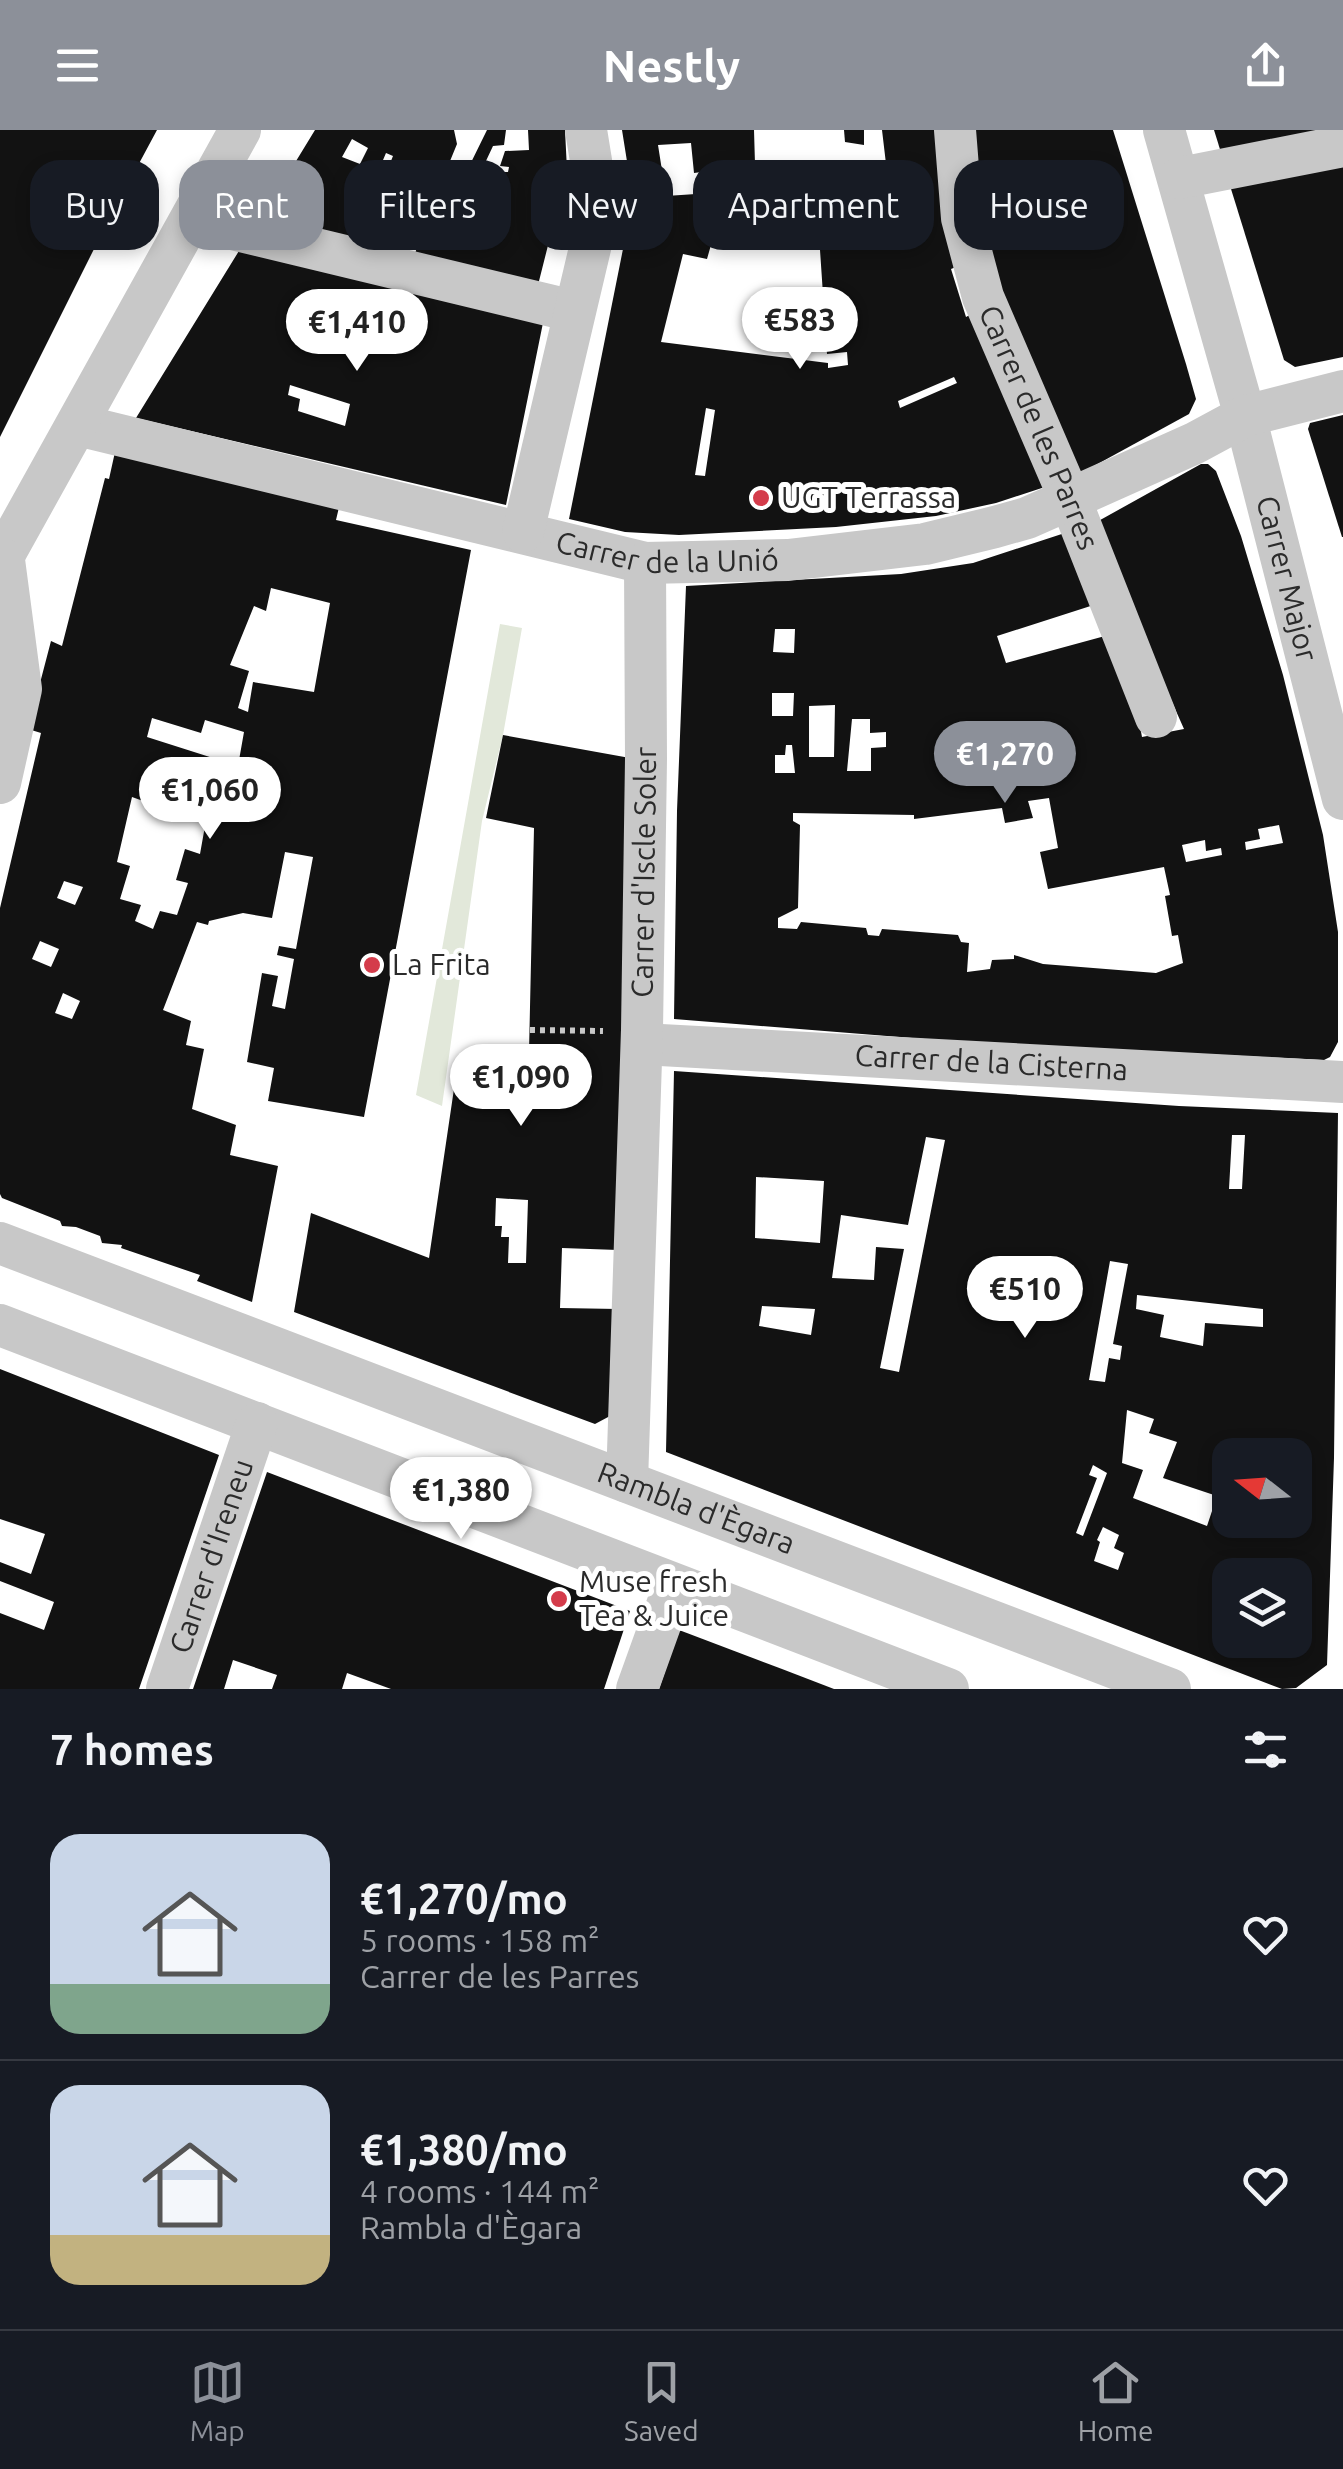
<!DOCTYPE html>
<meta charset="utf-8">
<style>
:root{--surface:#171b24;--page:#20242c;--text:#f1f3f6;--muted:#9ea1a6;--line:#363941;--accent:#8c9099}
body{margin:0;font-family:Ubuntu,sans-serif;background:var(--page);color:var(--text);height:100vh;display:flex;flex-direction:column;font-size:38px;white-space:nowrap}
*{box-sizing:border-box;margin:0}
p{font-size:32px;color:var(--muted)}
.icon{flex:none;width:55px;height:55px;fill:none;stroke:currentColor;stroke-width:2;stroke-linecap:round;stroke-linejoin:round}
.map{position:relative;height:1559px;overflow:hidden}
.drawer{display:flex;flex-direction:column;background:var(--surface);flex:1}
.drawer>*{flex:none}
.guide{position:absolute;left:30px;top:30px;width:1285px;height:90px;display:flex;gap:20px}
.needle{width:65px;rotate:287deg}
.tools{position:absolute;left:1212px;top:1308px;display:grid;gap:20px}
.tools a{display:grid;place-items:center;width:100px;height:100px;border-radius:20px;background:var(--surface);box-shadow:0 5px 15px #0003;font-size:50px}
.price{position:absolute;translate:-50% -85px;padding:0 22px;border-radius:35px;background:#fff;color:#222;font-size:32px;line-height:65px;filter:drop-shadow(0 2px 5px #0008)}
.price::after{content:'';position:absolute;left:50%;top:60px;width:30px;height:22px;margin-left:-15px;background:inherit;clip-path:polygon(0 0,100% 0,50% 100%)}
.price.on{background:var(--accent);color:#fff}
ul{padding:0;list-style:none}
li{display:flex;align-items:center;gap:30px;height:250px;padding:0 50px}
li+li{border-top:2px solid var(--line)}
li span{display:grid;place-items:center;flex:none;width:280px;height:200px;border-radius:30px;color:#555}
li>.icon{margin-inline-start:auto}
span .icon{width:120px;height:120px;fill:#fffc;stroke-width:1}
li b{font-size:42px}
h2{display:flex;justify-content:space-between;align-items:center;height:120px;padding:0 50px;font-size:42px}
.chip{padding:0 35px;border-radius:30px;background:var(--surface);box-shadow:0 5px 15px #0003;font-size:35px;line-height:90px}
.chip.on{background:var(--accent);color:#fff}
header{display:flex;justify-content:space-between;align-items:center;height:130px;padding:0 50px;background:var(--accent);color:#fff;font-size:45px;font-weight:600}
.menu{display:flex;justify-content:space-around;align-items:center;height:140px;border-top:2px solid var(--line);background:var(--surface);font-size:28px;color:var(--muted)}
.menu a{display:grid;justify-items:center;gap:5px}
.menu .on{color:var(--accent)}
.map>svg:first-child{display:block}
.green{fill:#e2e8da}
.building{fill:#121212;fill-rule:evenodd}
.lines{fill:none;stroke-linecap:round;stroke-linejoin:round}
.path{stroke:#c8c8c8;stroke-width:6;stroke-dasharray:5 5;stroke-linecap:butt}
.street{stroke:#c8c8c8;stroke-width:42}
.poi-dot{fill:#d43c4b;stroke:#fff;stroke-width:4}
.labels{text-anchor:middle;stroke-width:10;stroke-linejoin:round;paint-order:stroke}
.street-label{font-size:30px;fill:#2b2b2b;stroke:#fff}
.poi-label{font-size:30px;fill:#2b2b2b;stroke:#fff;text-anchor:start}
</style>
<header><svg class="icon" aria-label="menu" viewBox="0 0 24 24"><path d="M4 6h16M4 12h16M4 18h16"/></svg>Nestly<svg class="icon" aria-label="share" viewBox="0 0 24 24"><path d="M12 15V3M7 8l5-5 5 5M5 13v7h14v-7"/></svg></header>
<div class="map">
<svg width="1343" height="1559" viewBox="0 0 1343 1559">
<rect width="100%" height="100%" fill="#fff"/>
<!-- green -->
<path class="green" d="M 500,494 L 522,498 L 503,605 L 482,691 L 442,976 L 416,965 Z"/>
<!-- building -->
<g class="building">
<path d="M 0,0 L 157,0 L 106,95 L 0,307 Z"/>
<path d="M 315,0 L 454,0 L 457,14 L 441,53 L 458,60 L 447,87 L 431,80 L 422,103 L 484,115 L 486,107 L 492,109 L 496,85 L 487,83 L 495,57 L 504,42 L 508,42 L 509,37 L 500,36 L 505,21 L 529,20 L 528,0 L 565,0 L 567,40 L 537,159 L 412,135 L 418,113 L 383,103 L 376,125 L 257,95 ZM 352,9 L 368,18 L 360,34 L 342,27 ZM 386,23 L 393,26 L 374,73 L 366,70 Z"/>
<path d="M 487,0 L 506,0 L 504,15 L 493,16 L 485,33 L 499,39 L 482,70 L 458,59 Z"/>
<path d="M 622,0 L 754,0 L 756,68 L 726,61 L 724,39 L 694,43 L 691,13 L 658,15 L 666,66 L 726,62 L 707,129 L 683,124 L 661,212 L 828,233 L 828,238 L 848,235 L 847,222 L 827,224 L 819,105 L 858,105 L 858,74 L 891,76 L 882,0 L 946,0 L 956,137 L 951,139 L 966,187 L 975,182 L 1054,354 L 996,373 L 936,386 L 836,397 L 679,405 L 625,402 L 569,389 L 633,69 ZM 954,247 L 957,253 L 900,278 L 898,271 ZM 706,278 L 715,280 L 705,346 L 695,345 Z"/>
<path d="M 844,0 L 864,0 L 864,15 L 845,12 Z"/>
<path d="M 968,0 L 1113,0 L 1186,234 L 1196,269 L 1189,284 L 1072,348 L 980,128 Z"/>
<path d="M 1214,0 L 1343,0 L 1223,29 Z"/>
<path d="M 1343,25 L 1343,227 L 1295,237 L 1284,230 L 1227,46 Z"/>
<path d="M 242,116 L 545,183 L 506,375 L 136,288 ZM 290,255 L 350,274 L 345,296 L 298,281 L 300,269 L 288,265 Z"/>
<path d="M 1343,285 L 1343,407 L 1342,407 L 1308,299 L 1310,293 Z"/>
<path d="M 115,322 L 340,373 L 336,390 L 471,420 L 364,987 L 268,971 L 274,938 L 247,932 L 262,843 L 278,846 L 272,876 L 285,879 L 294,829 L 277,825 L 279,816 L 296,819 L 313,727 L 285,722 L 272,788 L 243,783 L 209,791 L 208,795 L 197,792 L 163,880 L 191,891 L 186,915 L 204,919 L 192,979 L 236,995 L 230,1025 L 278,1036 L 252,1172 L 197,1151 L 200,1145 L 197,1144 L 121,1118 L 122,1115 L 102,1113 L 100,1106 L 76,1097 L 62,1096 L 60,1091 L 2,1068 L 0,1064 L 0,778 L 41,603 L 28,599 L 51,511 L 62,516 L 105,348 L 109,349 ZM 271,458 L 330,473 L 314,562 L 253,552 L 248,582 L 238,578 L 249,541 L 230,535 L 254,476 L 266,481 ZM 152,588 L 201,603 L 205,590 L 244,602 L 238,636 L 147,607 ZM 171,642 L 212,657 L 200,724 L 185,719 L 176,750 L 188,753 L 177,785 L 160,781 L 153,799 L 135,791 L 141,775 L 120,769 L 130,736 L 117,732 L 132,667 L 160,677 ZM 64,751 L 83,757 L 75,775 L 57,768 ZM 40,811 L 59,819 L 51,837 L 32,829 ZM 63,863 L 80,871 L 72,889 L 55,883 Z"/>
<path d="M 1201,334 L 1208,334 L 1216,341 L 1241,406 L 1283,545 L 1323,705 L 1338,802 L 1338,912 L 1330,927 L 1324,930 L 962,912 L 674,889 L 677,681 L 686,456 L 901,444 L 973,433 L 1074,400 L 1103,472 L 997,506 L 1006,533 L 1116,503 L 1129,537 L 1142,607 L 1184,599 L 1093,394 ZM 775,499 L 795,499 L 794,523 L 773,522 ZM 772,563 L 794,563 L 793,586 L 772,586 ZM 835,575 L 834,627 L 809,627 L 809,576 ZM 852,589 L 870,589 L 870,603 L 886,602 L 886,617 L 871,618 L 871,641 L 847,641 ZM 786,615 L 792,615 L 795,643 L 775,643 L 775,625 L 785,625 ZM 1049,668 L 1058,718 L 1040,722 L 1048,759 L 1164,737 L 1170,765 L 1165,766 L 1172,806 L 1178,805 L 1183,833 L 1156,843 L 1043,834 L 1014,825 L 1014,829 L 992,830 L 990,839 L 967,842 L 969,813 L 961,812 L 958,805 L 882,799 L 879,806 L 868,805 L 866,798 L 801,792 L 797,799 L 778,798 L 778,788 L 798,778 L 800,695 L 793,691 L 793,683 L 914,685 L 914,689 L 1002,678 L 1005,693 L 1033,688 L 1028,671 ZM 1279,695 L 1283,713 L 1246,720 L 1245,712 L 1260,709 L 1258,699 ZM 1205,710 L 1206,721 L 1221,718 L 1222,725 L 1186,732 L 1182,715 Z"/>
<path d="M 503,605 L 630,628 L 618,1120 L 562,1118 L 560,1178 L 618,1179 L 610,1286 L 595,1294 L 294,1182 L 311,1083 L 429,1128 L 459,925 L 529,922 L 534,698 L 486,688 ZM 496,1068 L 528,1070 L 526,1133 L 508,1133 L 509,1107 L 501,1107 L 502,1096 L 495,1096 Z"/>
<path d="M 674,941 L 1179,976 L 1338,983 L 1334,1328 L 1327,1535 L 1296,1558 L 1282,1559 L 666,1322 ZM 1232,1005 L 1245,1005 L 1242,1059 L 1229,1059 ZM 926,1007 L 945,1010 L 899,1242 L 880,1238 L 904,1119 L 876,1117 L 874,1150 L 832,1148 L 841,1085 L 908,1095 ZM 756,1047 L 824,1051 L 820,1113 L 755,1108 ZM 1110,1131 L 1128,1134 L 1113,1214 L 1122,1216 L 1120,1230 L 1109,1228 L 1105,1252 L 1089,1250 ZM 1137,1165 L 1263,1179 L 1263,1197 L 1205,1193 L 1203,1216 L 1160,1207 L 1164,1185 L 1136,1179 ZM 762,1176 L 815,1179 L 811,1205 L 759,1196 ZM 1127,1280 L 1154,1289 L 1149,1303 L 1177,1312 L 1163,1348 L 1217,1366 L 1207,1396 L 1133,1368 L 1143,1340 L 1122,1333 ZM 1230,1325 L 1295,1325 L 1295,1390 L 1230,1390 ZM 1093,1335 L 1107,1343 L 1083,1406 L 1076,1403 L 1097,1348 L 1089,1345 ZM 1103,1397 L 1119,1405 L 1114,1418 L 1124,1423 L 1118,1440 L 1094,1431 L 1100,1412 L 1097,1410 ZM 1230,1445 L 1295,1445 L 1295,1510 L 1230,1510 Z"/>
<path d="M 0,1239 L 219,1325 L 139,1559 L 0,1559 L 0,1483 L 44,1500 L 54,1472 L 0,1451 L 0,1432 L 31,1444 L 45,1404 L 0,1389 Z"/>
<path d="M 267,1342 L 630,1481 L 604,1559 L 391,1559 L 347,1543 L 342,1559 L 272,1559 L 277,1545 L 233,1530 L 224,1559 L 193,1559 Z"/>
<path d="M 679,1500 L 782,1539 L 834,1559 L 659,1559 Z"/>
</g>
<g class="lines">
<!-- path -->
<path class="path" d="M 530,900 L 603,901"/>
<!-- street -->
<g class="street">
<path id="s1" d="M 955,0 L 962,88 L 983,167 L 1070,369 L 1156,587"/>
<path id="s2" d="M 1164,0 L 1245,286 L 1343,669"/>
<path d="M 1180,48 L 1343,16"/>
<path d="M 191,89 L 573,181"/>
<path id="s3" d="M 78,295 L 645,433 L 788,430 L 925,414 L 995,397 L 1027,388 L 1070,369 L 1195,313 L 1245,286 L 1343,261"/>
<path d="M 523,402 L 599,80 L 586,0"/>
<path d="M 0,432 L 240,0"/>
<path d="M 0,653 L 21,559 L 4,430"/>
<path id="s4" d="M 642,914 L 1343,952"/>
<path id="s5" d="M 0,1113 L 1170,1559"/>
<path d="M 0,1195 L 948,1559"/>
<path id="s6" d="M 627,1352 L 642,900 L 646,629 L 645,433"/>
<path id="s7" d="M 167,1559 L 257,1293"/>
<path d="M 637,1559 L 674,1456"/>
</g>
</g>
<!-- markers -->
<g class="poi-dot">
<circle cx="761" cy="368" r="10"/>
<circle cx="372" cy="835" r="10"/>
<circle cx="559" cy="1469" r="10"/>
</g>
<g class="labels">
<!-- street labels -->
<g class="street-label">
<text dy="10" stroke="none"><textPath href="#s1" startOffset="312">Carrer de les Parres</textPath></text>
<text dy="10" stroke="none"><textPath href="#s3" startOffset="605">Carrer de la Unió</textPath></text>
<text dy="10" stroke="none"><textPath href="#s2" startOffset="465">Carrer Major</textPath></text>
<text dy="10" stroke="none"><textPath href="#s6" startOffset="610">Carrer d'Iscle Soler</textPath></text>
<text dy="10" stroke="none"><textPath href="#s4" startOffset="350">Carrer de la Cisterna</textPath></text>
<text dy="10" stroke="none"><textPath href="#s5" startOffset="745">Rambla d'Ègara</textPath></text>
<text dy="10" stroke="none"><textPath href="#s7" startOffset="140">Carrer d'Ireneu</textPath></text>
</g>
<!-- poi labels -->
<g class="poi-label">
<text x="781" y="378">UGT Terrassa</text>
<text x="392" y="845">La Frita</text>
<text x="579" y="1462">Muse fresh<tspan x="579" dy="34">Tea &amp; Juice</tspan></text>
</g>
</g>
</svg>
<div class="tools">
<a><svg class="needle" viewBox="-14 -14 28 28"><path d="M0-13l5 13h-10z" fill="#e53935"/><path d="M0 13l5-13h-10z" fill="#9ea1a6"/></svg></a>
<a><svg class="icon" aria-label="layers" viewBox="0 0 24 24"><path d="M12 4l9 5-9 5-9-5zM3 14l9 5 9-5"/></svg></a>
</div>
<b class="price" style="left:800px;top:242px">€583</b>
<b class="price" style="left:357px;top:244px">€1,410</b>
<b class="price on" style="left:1005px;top:676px">€1,270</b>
<b class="price" style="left:210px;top:712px">€1,060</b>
<b class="price" style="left:521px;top:999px">€1,090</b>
<b class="price" style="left:1025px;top:1211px">€510</b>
<b class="price" style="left:461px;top:1412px">€1,380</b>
<div class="guide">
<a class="chip">Buy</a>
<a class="chip on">Rent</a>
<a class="chip">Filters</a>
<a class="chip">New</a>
<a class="chip">Apartment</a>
<a class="chip">House</a>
</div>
</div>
<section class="drawer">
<h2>7 homes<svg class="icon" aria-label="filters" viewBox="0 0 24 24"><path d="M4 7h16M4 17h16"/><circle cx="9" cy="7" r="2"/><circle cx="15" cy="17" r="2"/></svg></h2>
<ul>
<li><span style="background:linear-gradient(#c9d6e8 75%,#7fa58c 0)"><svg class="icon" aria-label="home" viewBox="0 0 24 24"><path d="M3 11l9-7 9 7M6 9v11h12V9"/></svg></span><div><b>€1,270/mo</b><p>5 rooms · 158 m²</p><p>Carrer de les Parres</p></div><svg class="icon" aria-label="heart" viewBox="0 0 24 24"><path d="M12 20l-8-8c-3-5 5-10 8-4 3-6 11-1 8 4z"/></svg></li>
<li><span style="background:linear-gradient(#c9d6e8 75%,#c2b280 0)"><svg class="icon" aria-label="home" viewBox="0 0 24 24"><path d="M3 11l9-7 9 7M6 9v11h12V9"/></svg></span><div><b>€1,380/mo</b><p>4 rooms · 144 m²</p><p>Rambla d'Ègara</p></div><svg class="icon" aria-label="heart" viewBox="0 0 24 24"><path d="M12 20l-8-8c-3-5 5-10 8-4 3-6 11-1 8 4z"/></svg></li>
</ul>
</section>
<nav class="menu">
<a class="on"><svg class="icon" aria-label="map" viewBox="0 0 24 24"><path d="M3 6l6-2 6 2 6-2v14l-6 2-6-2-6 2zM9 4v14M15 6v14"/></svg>Map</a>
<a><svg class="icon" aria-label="saved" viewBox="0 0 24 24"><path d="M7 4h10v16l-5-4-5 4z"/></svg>Saved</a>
<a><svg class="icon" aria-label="home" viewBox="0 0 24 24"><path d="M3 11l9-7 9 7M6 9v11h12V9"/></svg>Home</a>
</nav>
